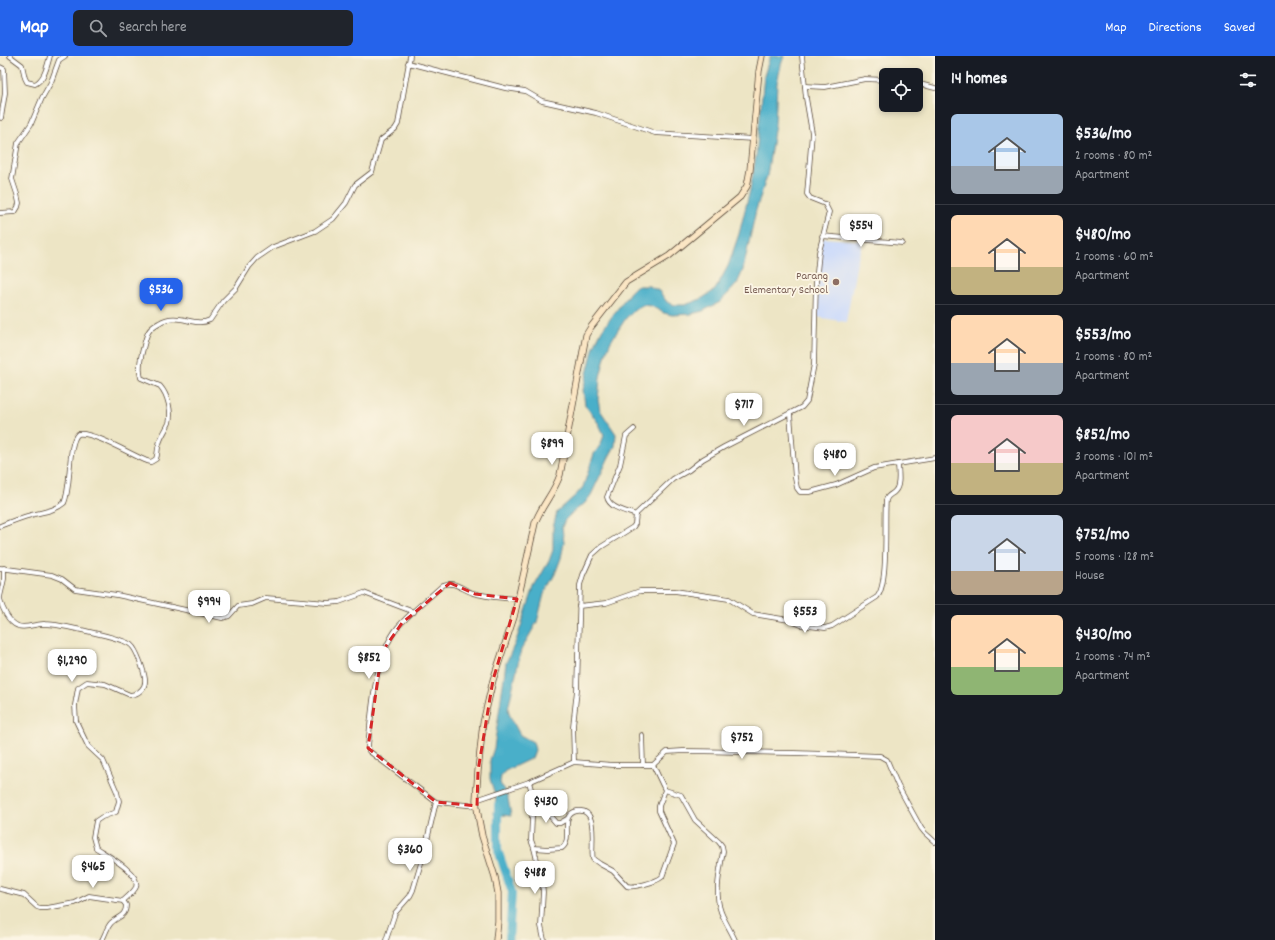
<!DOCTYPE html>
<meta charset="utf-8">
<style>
:root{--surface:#171b24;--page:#20242c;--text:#f1f3f6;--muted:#9ea1a6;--line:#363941;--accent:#2563eb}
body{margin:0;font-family:Dekko,sans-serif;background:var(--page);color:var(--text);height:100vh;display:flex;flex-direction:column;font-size:15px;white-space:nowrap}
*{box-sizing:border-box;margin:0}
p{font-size:13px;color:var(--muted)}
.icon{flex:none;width:22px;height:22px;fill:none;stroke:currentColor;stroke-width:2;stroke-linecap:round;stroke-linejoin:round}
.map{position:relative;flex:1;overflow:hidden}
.panel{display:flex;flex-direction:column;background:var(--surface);width:340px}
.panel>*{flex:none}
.fabs{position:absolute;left:879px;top:12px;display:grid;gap:8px}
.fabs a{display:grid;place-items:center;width:44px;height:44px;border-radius:6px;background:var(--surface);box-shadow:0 2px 6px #0003;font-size:20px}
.price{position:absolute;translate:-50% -34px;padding:0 9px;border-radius:8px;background:#fff;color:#222;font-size:13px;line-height:26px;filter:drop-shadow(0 1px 2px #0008)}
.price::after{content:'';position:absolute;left:50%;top:24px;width:12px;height:9px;margin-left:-6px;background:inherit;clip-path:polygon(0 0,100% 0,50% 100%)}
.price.on{background:var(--accent);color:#fff}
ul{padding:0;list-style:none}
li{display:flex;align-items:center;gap:12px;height:100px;padding:0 16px}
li+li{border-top:1px solid var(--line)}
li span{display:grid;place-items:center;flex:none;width:112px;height:80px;border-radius:6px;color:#555}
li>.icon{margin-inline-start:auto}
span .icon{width:48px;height:48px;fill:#fffc;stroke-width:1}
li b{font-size:17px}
h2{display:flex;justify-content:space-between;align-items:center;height:48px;padding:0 16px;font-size:17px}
header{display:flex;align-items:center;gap:24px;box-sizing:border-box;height:56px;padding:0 20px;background:var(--accent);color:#fff}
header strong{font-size:19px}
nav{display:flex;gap:22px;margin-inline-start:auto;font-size:14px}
.search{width:280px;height:36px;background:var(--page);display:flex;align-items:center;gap:10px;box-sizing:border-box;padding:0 14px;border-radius:6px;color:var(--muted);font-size:15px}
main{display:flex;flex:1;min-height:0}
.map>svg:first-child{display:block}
.built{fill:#cddbfa}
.water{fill:#4aafc9;stroke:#426c74}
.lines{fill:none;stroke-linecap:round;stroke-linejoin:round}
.river{stroke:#4aafc9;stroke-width:8}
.minor-casing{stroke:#564637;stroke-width:5.5}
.secondary-casing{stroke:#564637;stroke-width:7}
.minor{stroke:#fff;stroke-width:4}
.secondary{stroke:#fbe6c4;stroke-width:5.5}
.marked{fill:none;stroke:#d62828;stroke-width:3;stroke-dasharray:8 5;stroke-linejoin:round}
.education-dot{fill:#8d6e63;stroke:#fcf5e5;stroke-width:1.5}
.labels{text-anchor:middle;stroke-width:3.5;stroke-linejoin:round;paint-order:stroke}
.education-label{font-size:12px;fill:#785e54;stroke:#fcf5e5;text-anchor:end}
</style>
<header>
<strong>Map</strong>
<div class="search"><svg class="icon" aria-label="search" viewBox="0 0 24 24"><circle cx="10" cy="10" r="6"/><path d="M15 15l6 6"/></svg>Search here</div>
<nav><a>Map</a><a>Directions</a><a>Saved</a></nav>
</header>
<main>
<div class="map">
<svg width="935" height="884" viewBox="0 0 935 884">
<rect width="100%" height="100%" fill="#fcf5e5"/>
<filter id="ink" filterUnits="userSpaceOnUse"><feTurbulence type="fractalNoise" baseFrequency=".025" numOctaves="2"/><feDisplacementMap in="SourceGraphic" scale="8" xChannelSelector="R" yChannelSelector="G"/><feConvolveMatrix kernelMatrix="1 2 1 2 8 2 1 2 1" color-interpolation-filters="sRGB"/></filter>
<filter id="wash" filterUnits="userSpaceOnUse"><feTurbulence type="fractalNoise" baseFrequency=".012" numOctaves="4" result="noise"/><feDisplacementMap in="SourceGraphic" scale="16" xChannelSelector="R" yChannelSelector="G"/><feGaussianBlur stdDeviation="0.9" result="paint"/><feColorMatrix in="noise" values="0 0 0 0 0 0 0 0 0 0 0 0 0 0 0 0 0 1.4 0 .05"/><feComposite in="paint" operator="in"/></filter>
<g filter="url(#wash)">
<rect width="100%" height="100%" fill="#ede5c5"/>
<!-- built -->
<path class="built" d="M 824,182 L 863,185 L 857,206 L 846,266 L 817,261 L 817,245 L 821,188 Z"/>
<!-- water -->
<path class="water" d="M 770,0 L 784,0 L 781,9 L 777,27 L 775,68 L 767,120 L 756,154 L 743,214 L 737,228 L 720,246 L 703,255 L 691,258 L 672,259 L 664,257 L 651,250 L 643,249 L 636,253 L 626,262 L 611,285 L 606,297 L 600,321 L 598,344 L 600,354 L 616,378 L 615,390 L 609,401 L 591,439 L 585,447 L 573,456 L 565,464 L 562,471 L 564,487 L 561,502 L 555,518 L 544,538 L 537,566 L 521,594 L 508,653 L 510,660 L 520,679 L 533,686 L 535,694 L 532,702 L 505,715 L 501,720 L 500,727 L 508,742 L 511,760 L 494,758 L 496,742 L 490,723 L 490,704 L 494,692 L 506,607 L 516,585 L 534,531 L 549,505 L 553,494 L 553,472 L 557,456 L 576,439 L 583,431 L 594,398 L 601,388 L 604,379 L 599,368 L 585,349 L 583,334 L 594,290 L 602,274 L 630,236 L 636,230 L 649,230 L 659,235 L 667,246 L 675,249 L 685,249 L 701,243 L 715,234 L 728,210 L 739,178 L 750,134 L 756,100 L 764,20 Z"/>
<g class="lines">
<!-- river -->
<path class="river" d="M 498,749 L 498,794 L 512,836 L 509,884"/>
</g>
</g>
<g filter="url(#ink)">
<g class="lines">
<defs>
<g id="minor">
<path d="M 10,0 L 22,9 L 25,22 L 27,26 L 35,28 C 45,23 47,10 50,0"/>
<path d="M 408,7 L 505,32 L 525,35 L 542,45 L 596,57 L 655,77 L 753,83"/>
<path d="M 0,11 L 4,13 L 5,37 L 1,62"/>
<path d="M 916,27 L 935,32"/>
<path d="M 805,30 L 825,31 L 865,23 L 886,24"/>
<path d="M 0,157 L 15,156 L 18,151 L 19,147 L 17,138 L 12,123 L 18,87 L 31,68 L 42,42 L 51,26 L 59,4 L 65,0"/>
<path d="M 822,180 L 902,187"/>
<path d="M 790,358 L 795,422 L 797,432 L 800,436 L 810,436 L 836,429 L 874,412 L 935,402"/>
<path d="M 634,373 L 626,380 L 620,409 L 607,441 C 609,452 626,455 636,459"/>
<path d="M 0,470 C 10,466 20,462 31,459 C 42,456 55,455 64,447 C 72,430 67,388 78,378 C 92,375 132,399 147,405 L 151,406 L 156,403 C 158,398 157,393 159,388 C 161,380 166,374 169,367 C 172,356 168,339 160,330 L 141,322 C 138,311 141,300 144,289 C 147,277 148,273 159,267 C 178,255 194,272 210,264 L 223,245 L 236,232 L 249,211 L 257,202 L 273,191 L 315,175 L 333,163 L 346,147 L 355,129 L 372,116 L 381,84 L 395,73 L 398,68 L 410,0"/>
<path d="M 0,512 L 52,519 L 62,523 L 75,533 L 117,539 L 222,562 L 229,560 L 238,550 L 252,548 L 266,542 L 328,547 L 339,546 L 364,537 L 414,556"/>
<path d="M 0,541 L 4,523 L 4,512"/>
<path d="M 0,543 C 2,552 8,566 18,570 C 27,573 36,567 45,568 C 57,568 124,582 131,589 C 137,594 144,615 145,623 C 146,632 139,638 130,639 L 105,628 L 87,626 L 78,632 L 75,649 L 76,665 L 88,690 L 103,704 L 117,736 L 119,745 L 116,756 L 102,761 L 96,765 L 93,781 L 96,792 C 105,798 141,817 136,831 C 134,836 127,841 123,845"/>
<path d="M 579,550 L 606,547 L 640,535 L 675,535 L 729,543 L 753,558 L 789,564 L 801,569 L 825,572 L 832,570 L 877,541 C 889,528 884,464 886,444 C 888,438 892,439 895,435 C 901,429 898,415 898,408"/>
<path d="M 642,679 L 643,709"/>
<path d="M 574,706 L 573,670 L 577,634 L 580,529 L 583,519 L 592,499 L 601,491 L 633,471 L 635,468 L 636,458 L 673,423 L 689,414 L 703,403 L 724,391 L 802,351 L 807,345 L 814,308 L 816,226 L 819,196 L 829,156 L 825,148 L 810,142 L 807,138 L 812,77 L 806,42 L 802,0"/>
<path d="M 529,726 L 533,740 L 531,784 L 534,792 L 548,793 L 562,792 C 574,783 558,759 577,755 C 600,751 590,792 593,803 L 600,808 L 613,815 L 627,830 C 634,832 656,826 662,821 L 674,788 L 659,755 L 659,750 L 665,734 L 653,709"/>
<path d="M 665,734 L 681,739 L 695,764 L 719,786 L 722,790 L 723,795 C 720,814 714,838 721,856 C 725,866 731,875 735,884"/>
<path d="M 533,740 L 556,767 L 560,767 L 567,763"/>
<path d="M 476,744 L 529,726 L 574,706 L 613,709 L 653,709 L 667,696 L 683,695 C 749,696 814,697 880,700 L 887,704 L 898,730 L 921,772 L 925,777 L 935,786"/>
<path d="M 477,750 L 436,746 L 369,695 L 368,690 C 372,653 374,601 398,571 C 411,556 428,543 443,529 C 454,524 463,534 473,537 C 487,541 503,542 517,543"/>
<path d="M 534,792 L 542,825 L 543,836 L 541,870 L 544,884"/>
<path d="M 0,833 L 24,839 L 37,851 L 40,852 L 47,852 L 75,847 L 89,840 L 123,845 L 126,849 C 126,861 118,860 111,867 C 107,871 105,879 102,884"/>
<path d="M 386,884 L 395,857 L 410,840 L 413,834 L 424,797 L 436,746"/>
</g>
<path id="secondary" d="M 496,884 L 498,865 L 498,837 L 495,821 L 482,780 L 478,759 L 476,744 L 478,715 L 483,667 L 493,624 L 514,561 L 535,467 C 541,450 554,437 560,419 L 586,279 L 591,271 L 626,226 L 669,200 L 740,141 L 747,130 L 750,114 L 759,15 L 762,0"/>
</defs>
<!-- minor casing -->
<use href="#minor" class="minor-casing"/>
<!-- secondary casing -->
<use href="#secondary" class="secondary-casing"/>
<!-- minor -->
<use href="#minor" class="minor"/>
<!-- secondary -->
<use href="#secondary" class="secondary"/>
</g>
</g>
<!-- marked area -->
<path class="marked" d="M 450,527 L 475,538 L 517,543 L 493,624 L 478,715 L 477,750 L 436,746 L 368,692 L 380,608 L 386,590 L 402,567 Z"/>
<!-- markers -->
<circle class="education-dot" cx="836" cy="226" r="4"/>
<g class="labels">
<!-- education labels -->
<g class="education-label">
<text x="828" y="223">Parang<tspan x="828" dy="14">Elementary School</tspan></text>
</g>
</g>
</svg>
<div class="fabs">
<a><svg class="icon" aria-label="locate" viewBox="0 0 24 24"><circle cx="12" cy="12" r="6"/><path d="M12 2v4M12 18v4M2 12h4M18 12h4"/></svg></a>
</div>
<b class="price" style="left:861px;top:192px">$554</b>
<b class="price on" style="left:161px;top:256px">$536</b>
<b class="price" style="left:744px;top:371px">$717</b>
<b class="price" style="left:552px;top:410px">$899</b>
<b class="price" style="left:835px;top:421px">$480</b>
<b class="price" style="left:209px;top:568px">$994</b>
<b class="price" style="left:805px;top:578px">$553</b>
<b class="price" style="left:369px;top:624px">$852</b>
<b class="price" style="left:72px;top:627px">$1,290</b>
<b class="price" style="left:742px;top:704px">$752</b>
<b class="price" style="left:546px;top:768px">$430</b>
<b class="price" style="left:410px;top:816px">$360</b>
<b class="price" style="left:93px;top:833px">$465</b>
<b class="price" style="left:535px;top:839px">$488</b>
</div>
<section class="panel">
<h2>14 homes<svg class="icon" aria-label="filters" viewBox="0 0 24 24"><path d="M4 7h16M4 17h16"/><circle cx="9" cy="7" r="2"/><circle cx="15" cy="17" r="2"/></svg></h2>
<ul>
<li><span style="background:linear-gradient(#a9c7e8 65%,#9aa5b1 0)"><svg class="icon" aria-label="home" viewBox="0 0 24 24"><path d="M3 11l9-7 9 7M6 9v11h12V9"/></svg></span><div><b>$536/mo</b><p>2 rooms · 80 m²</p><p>Apartment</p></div></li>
<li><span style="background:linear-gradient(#ffd9b3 65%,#c2b280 0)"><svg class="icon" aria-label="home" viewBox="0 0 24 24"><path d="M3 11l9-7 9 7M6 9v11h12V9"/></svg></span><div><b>$480/mo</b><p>2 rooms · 60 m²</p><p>Apartment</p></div></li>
<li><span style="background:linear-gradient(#ffd9b3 60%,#9aa5b1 0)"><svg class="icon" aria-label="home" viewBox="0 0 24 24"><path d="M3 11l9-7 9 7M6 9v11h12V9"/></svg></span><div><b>$553/mo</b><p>2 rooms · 80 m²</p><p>Apartment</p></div></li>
<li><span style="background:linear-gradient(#f6c9c9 60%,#c2b280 0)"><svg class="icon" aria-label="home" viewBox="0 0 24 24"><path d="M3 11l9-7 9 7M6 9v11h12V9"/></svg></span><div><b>$852/mo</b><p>3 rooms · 101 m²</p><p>Apartment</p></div></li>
<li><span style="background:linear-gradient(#c9d6e8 70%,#b9a48a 0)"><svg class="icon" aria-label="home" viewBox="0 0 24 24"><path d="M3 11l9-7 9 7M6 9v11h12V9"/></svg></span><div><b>$752/mo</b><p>5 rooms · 128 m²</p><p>House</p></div></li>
<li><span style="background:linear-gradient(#ffd9b3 65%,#8fb573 0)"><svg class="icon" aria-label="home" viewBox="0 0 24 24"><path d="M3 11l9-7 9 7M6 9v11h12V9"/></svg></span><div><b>$430/mo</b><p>2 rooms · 74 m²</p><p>Apartment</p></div></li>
</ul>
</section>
</main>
